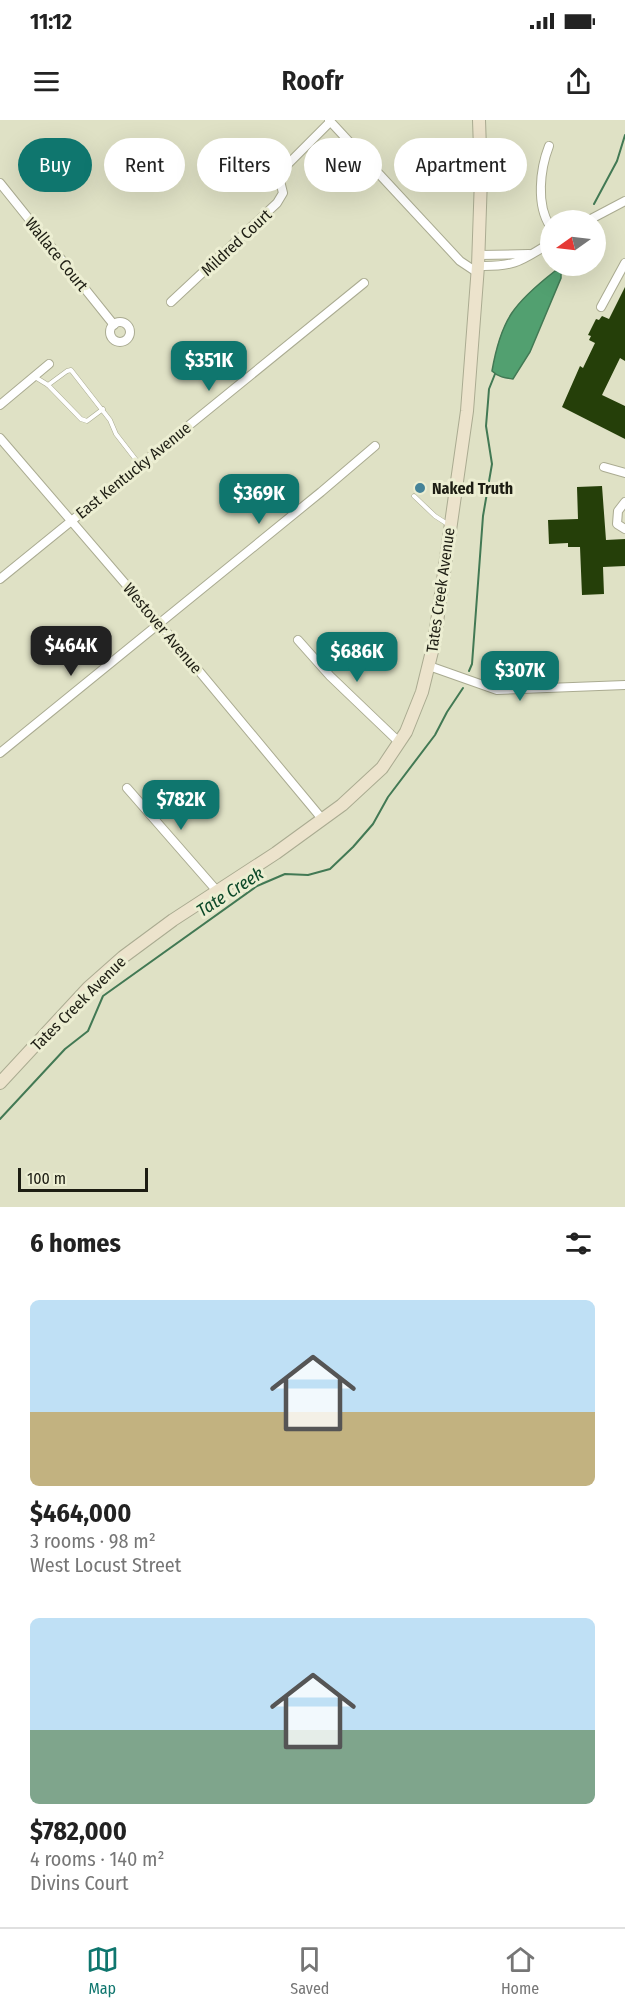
<!DOCTYPE html>
<meta charset="utf-8">
<style>
:root{--surface:#fff;--page:#f6f6f6;--text:#222;--muted:#767676;--line:#e0e0e0;--accent:#0f766e}
body{margin:0;font-family:"Fira Sans Condensed",sans-serif;background:var(--page);color:var(--text);height:100vh;display:flex;flex-direction:column;font-size:22px;white-space:nowrap}
*{box-sizing:border-box;margin:0}
p{font-size:20px;color:var(--muted)}
.icon{flex:none;width:33px;height:33px;fill:none;stroke:currentColor;stroke-width:2;stroke-linecap:round;stroke-linejoin:round}
.map{position:relative;height:1087px;overflow:hidden}
.side{display:flex;flex-direction:column;background:var(--surface);flex:1}
.side>*{flex:none}
.guide{position:absolute;left:18px;top:18px;width:590px;height:54px;display:flex;gap:12px}
.needle{width:39px;rotate:256deg}
.fabs{position:absolute;left:540px;top:90px;display:grid;gap:12px}
.fabs a{display:grid;place-items:center;width:66px;height:66px;border-radius:50%;background:var(--surface);box-shadow:0 6px 24px #0002;font-size:30px}
.scale{position:absolute;left:18px;bottom:15px;width:130px;box-sizing:border-box;padding-left:6px;border:3px solid #1d1d13;border-top:0;font-size:16px;line-height:21px;white-space:nowrap;color:#1d1d13;-webkit-text-stroke:4px #eceed2;paint-order:stroke}
.price{position:absolute;translate:-50% -51px;padding:0 14px;border-radius:12px;background:var(--accent);color:#fff;font-size:20px;line-height:39px;filter:drop-shadow(0 2px 3px #0008)}
.price::after{content:'';position:absolute;left:50%;top:36px;width:18px;height:14px;margin-left:-9px;background:inherit;clip-path:polygon(0 0,100% 0,50% 100%)}
.price.on{background:#222;color:#fff}
ul{padding:0;list-style:none}
li{display:grid;align-content:center;gap:12px;height:318px;padding:0 30px}
li span{display:grid;place-items:center;height:186px;border-radius:9px;color:#555}
li>.icon{margin-inline-start:auto}
span .icon{width:108px;height:108px;fill:#fffc;stroke-width:1}
li b{font-size:26px}
h2{display:flex;justify-content:space-between;align-items:center;height:72px;padding:0 30px;font-size:26px}
.tag{padding:0 21px;border-radius:27px;background:var(--surface);box-shadow:0 6px 24px #0002;font-size:21px;line-height:54px}
.tag.on{background:var(--accent);color:#fff}
.status{display:flex;justify-content:space-between;align-items:center;height:42px;padding:0 30px;background:var(--surface);direction:ltr}
.status svg{height:16px;fill:currentColor}
header{display:flex;justify-content:space-between;align-items:center;height:78px;padding:0 30px;background:var(--surface);font-size:27px;font-weight:600}
.tab-bar{display:flex;justify-content:space-around;align-items:center;height:84px;border-top:2px solid var(--line);background:var(--surface);font-size:16px;color:var(--muted)}
.tab-bar a{display:grid;justify-items:center;gap:3px}
.tab-bar .on{color:var(--accent)}
.map>svg:first-child{display:block}
.water{fill:#52a070;stroke:#427954;stroke-width:1.5}
.lines{fill:none;stroke-linecap:round;stroke-linejoin:round}
.stream{stroke:#427954;stroke-width:2}
.building{fill:#253f09}
.lane-casing{stroke:#aaab91;stroke-width:5}
.street-casing{stroke:#aaab91;stroke-width:10}
.secondary-casing{stroke:#aaab91;stroke-width:14}
.lane{stroke:#fff;stroke-width:4}
.street{stroke:#fff;stroke-width:8}
.secondary{stroke:#ece3cc;stroke-width:12}
.poi-dot{fill:#458398;stroke:#eceed2;stroke-width:2}
.labels{text-anchor:middle;stroke-width:6;stroke-linejoin:round;paint-order:stroke}
.street-label{font-size:16px;fill:#1d1d13;stroke:#eceed2}
.poi-label{font-size:16px;font-weight:bold;fill:#1d1d13;stroke:#eceed2;text-anchor:start}
.water-label{font-size:18px;font-style:italic;fill:#0c4929;stroke:#eceed2}
</style>
<div class="status"><b>11:12</b><svg viewBox="0 0 49 12"><path d="M0 12V9h3v3zM5 12V6h3v6zM10 12V3h3v9zM15 12V0h3v12zM26 1h20v11H26zM47 4h2v5h-2z"/></svg></div>
<header><svg class="icon" aria-label="menu" viewBox="0 0 24 24"><path d="M4 6h16M4 12h16M4 18h16"/></svg>Roofr<svg class="icon" aria-label="share" viewBox="0 0 24 24"><path d="M12 15V3M7 8l5-5 5 5M5 13v7h14v-7"/></svg></header>
<div class="map">
<svg width="625" height="1087" viewBox="0 0 625 1087">
<rect width="100%" height="100%" fill="#dfe1c5"/>
<!-- water -->
<path class="water" d="M 555,151 L 561,151 L 561,158 L 530,232 L 513,259 C 505,258 498,257 492,251 C 501,199 514,183 555,151 Z"/>
<g class="lines">
<!-- stream -->
<g class="stream">
<path d="M 594,84 L 617,41 L 625,15"/>
<path d="M 561,151 L 566,146"/>
<path d="M 469,551 L 472,544 L 483,396 L 492,344 L 486,306 L 488,282 L 489,269 L 495,254"/>
<path d="M 0,999 L 65,929 L 88,911 L 103,876 L 257,766 L 285,754 L 308,755 L 330,749 L 353,727 L 373,704 L 388,677 L 435,615 L 447,592 L 463,568"/>
</g>
</g>
<!-- building -->
<g class="building">
<path d="M 625,167 L 625,241 L 620,238 L 602,275 L 625,286 L 625,319 L 562,287 L 580,246 L 583,248 L 595,223 L 589,220 L 591,216 L 588,215 L 596,199 L 599,200 L 602,196 L 609,199 Z"/>
<path d="M 602,366 L 606,420 L 625,419 L 625,446 L 603,447 L 604,474 L 582,475 L 580,427 L 568,427 L 568,423 L 549,424 L 548,400 L 578,399 L 577,367 Z"/>
</g>
<g class="lines">
<defs>
<g id="lane">
<path d="M 35,257 L 48,265 L 67,251 L 71,250 L 110,300 L 116,314 L 140,345"/>
<path d="M 48,265 L 81,299 L 87,301 L 103,289"/>
<path d="M 414,376 L 435,396 L 449,405"/>
</g>
<g id="street">
<path d="M 329,0 L 460,141 L 478,153"/>
<path d="M 549,26 C 540,49 536,85 550,106"/>
<path d="M 0,63 L 114,205"/>
<path d="M 589,100 L 625,81"/>
<path d="M 479,135 L 529,134"/>
<path d="M 478,146 C 515,147 521,141 550,123"/>
<path d="M 171,182 L 277,83 L 283,73 L 279,57 L 281,51 L 330,2"/>
<path d="M 601,187 L 625,143"/>
<circle cx="120" cy="212" r="10"/>
<path d="M 0,285 L 49,244"/>
<path d="M 0,318 L 159,503 L 323,700"/>
<path d="M 604,347 L 625,353"/>
<path d="M 625,382 L 618,391 L 617,404 L 625,409"/>
<path d="M 0,459 L 364,163"/>
<path d="M 298,520 L 330,556 L 400,623"/>
<path d="M 429,546 L 497,570 L 625,565"/>
<path d="M 0,633 L 321,372 L 375,326"/>
<path d="M 127,668 L 217,771"/>
</g>
<path id="secondary" d="M 0,963 L 88,868 L 123,837 L 173,800 L 276,733 L 342,685 L 382,648 L 406,612 L 422,572 L 434,523 L 467,291 L 478,146 L 481,58 L 479,0"/>
</defs>
<!-- lane casing -->
<use href="#lane" class="lane-casing"/>
<!-- street casing -->
<use href="#street" class="street-casing"/>
<!-- secondary casing -->
<use href="#secondary" class="secondary-casing"/>
<!-- lane -->
<use href="#lane" class="lane"/>
<!-- street -->
<use href="#street" class="street"/>
<!-- secondary -->
<use href="#secondary" class="secondary"/>
</g>
<!-- markers -->
<circle class="poi-dot" cx="420" cy="368" r="6"/>
<g class="labels">
<!-- street labels -->
<g class="street-label">
<text transform="translate(236 122) rotate(-43)" y="6">Mildred Court</text>
<text transform="translate(57 134) rotate(51)" y="6">Wallace Court</text>
<text transform="translate(133 350) rotate(-39)" y="6">East Kentucky Avenue</text>
<text transform="translate(440 470) rotate(-82)" y="6">Tates Creek Avenue</text>
<text transform="translate(163 508) rotate(50)" y="6">Westover Avenue</text>
<text transform="translate(78 883) rotate(-45)" y="6">Tates Creek Avenue</text>
</g>
<!-- poi labels -->
<g class="poi-label">
<text x="432" y="374">Naked Truth</text>
</g>
<!-- water labels -->
<g class="water-label">
<text transform="translate(230 772) rotate(-33)" y="6">Tate Creek</text>
</g>
</g>
</svg>
<div class="fabs">
<a><svg class="needle" viewBox="-14 -14 28 28"><path d="M0-13l5 13h-10z" fill="#e53935"/><path d="M0 13l5-13h-10z" fill="#767676"/></svg></a>
</div>
<div class="scale">100 m</div>
<b class="price" style="left:209px;top:272px">$351K</b>
<b class="price" style="left:259px;top:405px">$369K</b>
<b class="price on" style="left:71px;top:557px">$464K</b>
<b class="price" style="left:357px;top:563px">$686K</b>
<b class="price" style="left:520px;top:582px">$307K</b>
<b class="price" style="left:181px;top:711px">$782K</b>
<div class="guide">
<a class="tag on">Buy</a>
<a class="tag">Rent</a>
<a class="tag">Filters</a>
<a class="tag">New</a>
<a class="tag">Apartment</a>
</div>
</div>
<section class="side">
<h2>6 homes<svg class="icon" aria-label="filters" viewBox="0 0 24 24"><path d="M4 7h16M4 17h16"/><circle cx="9" cy="7" r="2"/><circle cx="15" cy="17" r="2"/></svg></h2>
<ul>
<li><span style="background:linear-gradient(#bfe0f5 60%,#c2b280 0)"><svg class="icon" aria-label="home" viewBox="0 0 24 24"><path d="M3 11l9-7 9 7M6 9v11h12V9"/></svg></span><div><b>$464,000</b><p>3 rooms · 98 m²</p><p>West Locust Street</p></div></li>
<li><span style="background:linear-gradient(#bfe0f5 60%,#7fa58c 0)"><svg class="icon" aria-label="home" viewBox="0 0 24 24"><path d="M3 11l9-7 9 7M6 9v11h12V9"/></svg></span><div><b>$782,000</b><p>4 rooms · 140 m²</p><p>Divins Court</p></div></li>
</ul>
</section>
<nav class="tab-bar">
<a class="on"><svg class="icon" aria-label="map" viewBox="0 0 24 24"><path d="M3 6l6-2 6 2 6-2v14l-6 2-6-2-6 2zM9 4v14M15 6v14"/></svg>Map</a>
<a><svg class="icon" aria-label="saved" viewBox="0 0 24 24"><path d="M7 4h10v16l-5-4-5 4z"/></svg>Saved</a>
<a><svg class="icon" aria-label="home" viewBox="0 0 24 24"><path d="M3 11l9-7 9 7M6 9v11h12V9"/></svg>Home</a>
</nav>
